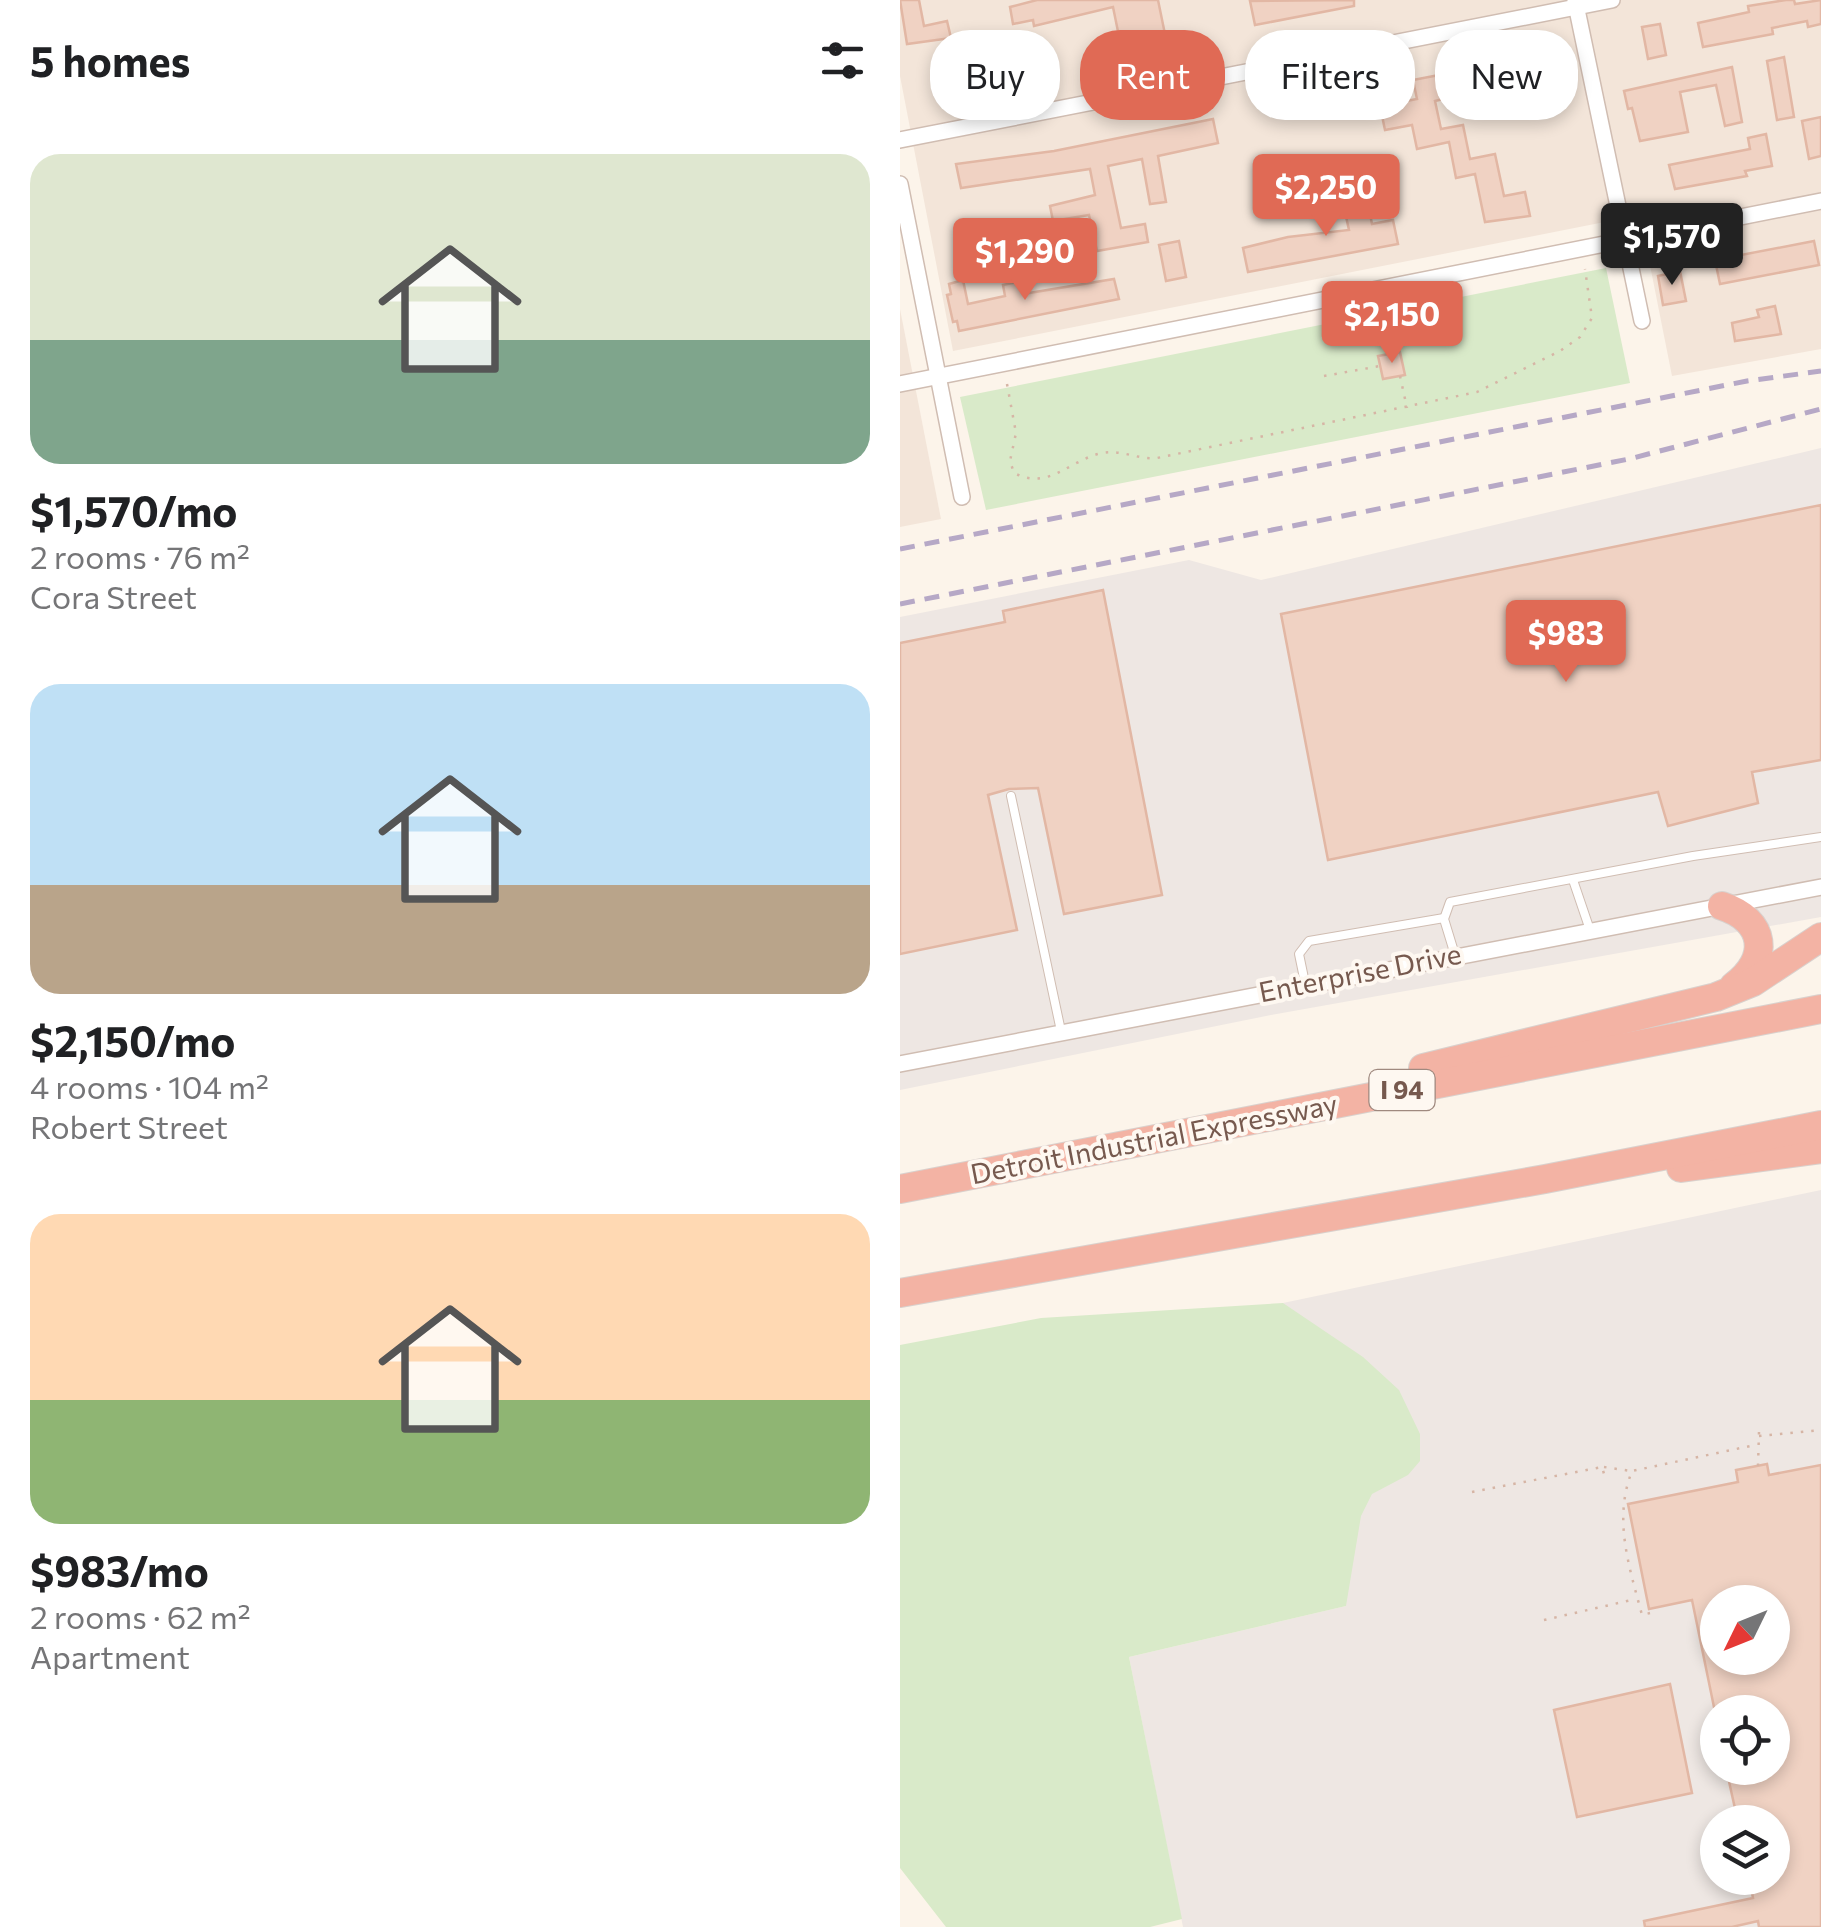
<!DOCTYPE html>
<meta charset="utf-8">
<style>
:root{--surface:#fff;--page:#f6f6f6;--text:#202124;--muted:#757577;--accent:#e06a55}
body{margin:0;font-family:Commissioner,sans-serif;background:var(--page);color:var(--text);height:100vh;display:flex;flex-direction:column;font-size:38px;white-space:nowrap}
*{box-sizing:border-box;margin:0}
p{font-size:32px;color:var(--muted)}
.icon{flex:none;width:55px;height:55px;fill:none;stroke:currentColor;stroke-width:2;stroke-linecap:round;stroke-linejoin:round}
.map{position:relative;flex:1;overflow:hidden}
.side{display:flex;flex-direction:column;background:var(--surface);width:900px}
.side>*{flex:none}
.guide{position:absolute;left:30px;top:30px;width:740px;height:90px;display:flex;gap:20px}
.needle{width:65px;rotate:227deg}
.fabs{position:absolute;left:800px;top:1585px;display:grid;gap:20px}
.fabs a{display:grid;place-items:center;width:90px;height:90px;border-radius:50%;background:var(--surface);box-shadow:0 5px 15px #0003;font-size:50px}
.price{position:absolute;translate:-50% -85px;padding:0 22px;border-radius:10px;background:var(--accent);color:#fff;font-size:32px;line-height:65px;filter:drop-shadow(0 2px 5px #0008)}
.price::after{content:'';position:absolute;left:50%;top:60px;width:30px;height:22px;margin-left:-15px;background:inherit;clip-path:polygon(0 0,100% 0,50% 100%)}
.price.selected{background:#222;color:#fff}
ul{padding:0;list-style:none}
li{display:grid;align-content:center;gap:20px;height:530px;padding:0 30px}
li span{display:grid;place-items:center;height:310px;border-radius:30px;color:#555}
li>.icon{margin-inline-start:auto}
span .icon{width:180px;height:180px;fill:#fffc;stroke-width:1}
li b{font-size:42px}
h2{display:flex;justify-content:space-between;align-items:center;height:120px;padding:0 30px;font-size:42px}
.tag{padding:0 35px;border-radius:40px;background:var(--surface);box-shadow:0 5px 15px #0003;font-size:35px;line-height:90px}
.tag.selected{background:var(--accent);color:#fff}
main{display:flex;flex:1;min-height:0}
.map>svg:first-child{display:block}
.residential{fill:#f3e5d9}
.industrial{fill:#eee7e3;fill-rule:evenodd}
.green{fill:#d9eac9}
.building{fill:#f0d2c3;stroke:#e2b7a4;stroke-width:2.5;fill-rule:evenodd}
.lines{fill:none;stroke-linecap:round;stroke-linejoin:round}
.lane-casing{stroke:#d0bdb2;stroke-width:10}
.street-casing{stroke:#d0bdb2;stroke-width:18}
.highway-casing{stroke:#d9d1cd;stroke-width:30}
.path{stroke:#d6b5a5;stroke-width:2.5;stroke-dasharray:2.5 8;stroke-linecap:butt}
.lane{stroke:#fff;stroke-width:8}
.street{stroke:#fff;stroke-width:15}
.highway{stroke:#f3b3a4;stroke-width:28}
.rail{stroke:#b6a8c6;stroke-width:5;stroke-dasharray:15 10;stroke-linecap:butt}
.labels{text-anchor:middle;stroke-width:8;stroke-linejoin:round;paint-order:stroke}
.shield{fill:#fef8f1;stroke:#9f897f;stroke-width:2.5}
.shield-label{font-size:25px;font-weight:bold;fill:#76594e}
.street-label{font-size:28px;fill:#76594e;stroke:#fef8f1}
</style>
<main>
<section class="side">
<h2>5 homes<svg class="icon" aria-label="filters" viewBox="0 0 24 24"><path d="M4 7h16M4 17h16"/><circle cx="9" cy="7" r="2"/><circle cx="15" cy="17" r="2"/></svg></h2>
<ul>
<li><span style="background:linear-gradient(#dfe7d0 60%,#7fa58c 0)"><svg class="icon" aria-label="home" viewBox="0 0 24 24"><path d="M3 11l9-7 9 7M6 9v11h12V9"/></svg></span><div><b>$1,570/mo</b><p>2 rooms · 76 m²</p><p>Cora Street</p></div></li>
<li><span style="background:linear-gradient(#bfe0f5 65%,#b9a48a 0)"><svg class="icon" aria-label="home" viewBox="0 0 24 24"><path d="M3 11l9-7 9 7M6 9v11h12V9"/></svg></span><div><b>$2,150/mo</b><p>4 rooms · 104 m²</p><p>Robert Street</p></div></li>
<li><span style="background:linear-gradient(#ffd9b3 60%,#8fb573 0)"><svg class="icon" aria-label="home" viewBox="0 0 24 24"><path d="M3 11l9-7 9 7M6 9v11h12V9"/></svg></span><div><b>$983/mo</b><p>2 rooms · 62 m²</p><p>Apartment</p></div></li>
</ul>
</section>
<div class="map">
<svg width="921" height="1927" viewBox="0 0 921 1927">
<rect width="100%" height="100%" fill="#fcf4ea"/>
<!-- residential -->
<g class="residential">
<path d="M 0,0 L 921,0 L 921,349 L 772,376 L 740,215 L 53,351 L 0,76 Z"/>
<path d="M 0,309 L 41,519 L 0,527 Z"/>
</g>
<!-- industrial -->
<g class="industrial">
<path d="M 921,448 L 921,917 L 371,1015 L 0,1090 L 0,617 L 289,560 L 361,580 Z"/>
<path d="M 921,1190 L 921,1927 L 283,1927 L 229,1657 L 446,1606 L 383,1303 ZM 818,1602 L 872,1602 L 872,1658 L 818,1658 ZM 818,1712 L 872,1712 L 872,1768 L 818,1768 ZM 818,1822 L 872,1822 L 872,1878 L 818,1878 Z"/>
</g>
<!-- green -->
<g class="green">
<path d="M 706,268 L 730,383 L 86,510 L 60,397 Z"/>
<path d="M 383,1303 L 463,1357 L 499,1390 L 520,1434 L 520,1461 L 508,1475 L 472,1494 L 461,1516 L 446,1606 L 229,1657 L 282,1919 L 250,1927 L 46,1927 L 0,1868 L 0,1345 L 141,1318 Z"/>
</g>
<!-- building -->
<g class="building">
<path d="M 0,0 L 19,0 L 24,26 L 47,21 L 51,38 L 7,44 Z"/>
<path d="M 137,0 L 258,0 L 267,44 L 222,51 L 213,7 L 134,26 L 133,20 L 113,24 L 110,7 Z"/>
<path d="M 454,0 L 454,6 L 355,25 L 350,1 Z"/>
<path d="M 886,0 L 894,0 L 895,4 L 921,0 L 921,24 L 908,27 L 907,21 L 872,28 L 873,34 L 803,47 L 798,23 L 849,12 L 848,6 Z"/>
<path d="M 760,24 L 766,55 L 748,59 L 742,27 Z"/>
<path d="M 76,52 L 82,82 L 64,86 L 58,55 Z"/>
<path d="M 604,53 L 610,83 L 535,101 L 541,129 L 563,125 L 570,159 L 595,154 L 604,196 L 625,192 L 630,216 L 585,222 L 575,174 L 556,178 L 549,142 L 517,149 L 512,125 L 485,130 L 480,106 L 517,99 L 513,80 L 586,66 L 584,57 Z"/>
<path d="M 884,57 L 894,117 L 877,120 L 867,61 Z"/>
<path d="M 832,67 L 842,122 L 825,126 L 816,85 L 780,92 L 788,132 L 740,141 L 732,108 L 728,109 L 724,91 Z"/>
<path d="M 921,117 L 921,156 L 909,159 L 902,121 Z"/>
<path d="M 313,119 L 318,143 L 258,156 L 266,202 L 250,204 L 242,159 L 208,166 L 221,228 L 245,224 L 248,242 L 197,251 L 189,215 L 153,221 L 150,206 L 195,195 L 190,169 L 61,188 L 56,164 L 154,151 Z"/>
<path d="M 866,134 L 872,166 L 845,171 L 847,176 L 775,189 L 769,165 L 850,149 L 848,138 Z"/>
<path d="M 465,189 L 472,224 L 493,220 L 498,244 L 348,272 L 343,248 L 388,237 L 449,230 L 441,194 Z"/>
<path d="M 279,241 L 286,277 L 266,281 L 259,245 Z"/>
<path d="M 914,241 L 919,265 L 820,284 L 815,260 Z"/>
<path d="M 780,271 L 786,301 L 763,305 L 758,276 Z"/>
<path d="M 214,279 L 219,299 L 59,331 L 57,321 L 53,322 L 47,295 L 51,294 L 49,284 L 63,280 L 68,304 L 105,296 L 103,285 L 121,281 L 123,294 Z"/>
<path d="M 875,306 L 881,334 L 835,341 L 832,323 L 859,317 L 857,310 Z"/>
<path d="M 500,352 L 505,375 L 483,379 L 478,356 Z"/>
<path d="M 921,505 L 921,760 L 852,772 L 858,803 L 768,826 L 758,792 L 428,860 L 381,614 Z"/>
<path d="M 203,590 L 262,895 L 164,914 L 138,788 L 109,789 L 88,795 L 117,930 L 0,954 L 0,643 L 105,622 L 103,611 Z"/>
<path d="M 867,1464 L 869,1475 L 921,1465 L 921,1927 L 859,1927 L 858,1921 L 832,1927 L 745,1927 L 744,1921 L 853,1898 L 849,1878 L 872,1878 L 872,1822 L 838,1822 L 826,1768 L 872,1768 L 872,1712 L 815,1712 L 792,1600 L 749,1609 L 728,1504 L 838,1482 L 836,1470 ZM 818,1602 L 872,1602 L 872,1658 L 818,1658 Z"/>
<path d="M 770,1684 L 792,1793 L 677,1817 L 654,1710 Z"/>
</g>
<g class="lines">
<defs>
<g id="lane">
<path d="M 111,796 L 161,1031"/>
<path d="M 673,880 L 690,930"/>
<path d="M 555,955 L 544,919 L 550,902 L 793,856 L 921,837"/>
<path d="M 405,983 L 399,954 L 409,941 L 544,918"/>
</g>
<g id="street">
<path d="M 675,0 L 742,321"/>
<path d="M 0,140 L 712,0"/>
<path d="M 0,184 L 62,497"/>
<path d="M 0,384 L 921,201"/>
<path d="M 0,1064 L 921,887"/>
</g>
<g id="highway">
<path d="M 822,906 C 866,920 871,959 834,986"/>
<path d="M 523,1068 L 816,997 L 853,982 L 921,937"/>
<path d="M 781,1168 L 921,1149"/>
<path d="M 0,1189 L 921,1009"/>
<path d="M 0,1293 L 645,1179 L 921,1125"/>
</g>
</defs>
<!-- lane casing -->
<use href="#lane" class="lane-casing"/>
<!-- street casing -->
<use href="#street" class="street-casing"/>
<!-- highway casing -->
<use href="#highway" class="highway-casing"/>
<!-- path -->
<g class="path">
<path d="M 485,307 L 495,353"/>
<path d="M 424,376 L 480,366"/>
<path d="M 500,376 L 507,408"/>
<path d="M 107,384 L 116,433 L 110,461 L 114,473 C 149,491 169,460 202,453 C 221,449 238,460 257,458 L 577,392 L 660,351 L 680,337 L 692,318 L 685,269"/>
<path d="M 859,1436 L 921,1430"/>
<path d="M 858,1466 L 859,1432"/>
<path d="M 704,1467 L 731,1471"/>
<path d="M 572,1492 L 702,1467 L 704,1474"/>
<path d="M 750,1613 L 742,1615 C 729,1566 713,1519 732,1471 L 855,1445"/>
<path d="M 644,1620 L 736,1599"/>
</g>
<!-- lane -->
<use href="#lane" class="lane"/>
<!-- street -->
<use href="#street" class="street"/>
<!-- highway -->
<use href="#highway" class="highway"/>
<!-- rail -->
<g class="rail">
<path d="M 0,549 L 847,381 L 921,371"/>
<path d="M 0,604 L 729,459 L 921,409"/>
</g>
</g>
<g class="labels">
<!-- shield labels -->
<rect class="shield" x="469.5" y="1070" width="65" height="40" rx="8"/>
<g class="shield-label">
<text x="502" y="1099">I 94</text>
</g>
<!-- street labels -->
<g class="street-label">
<text transform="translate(460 973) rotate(-11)" y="10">Enterprise Drive</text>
<text transform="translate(254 1139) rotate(-11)" y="10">Detroit Industrial Expressway</text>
</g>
</g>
</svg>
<div class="fabs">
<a><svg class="needle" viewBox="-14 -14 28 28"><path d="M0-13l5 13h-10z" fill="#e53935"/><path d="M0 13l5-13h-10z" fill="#757577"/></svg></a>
<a><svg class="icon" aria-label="locate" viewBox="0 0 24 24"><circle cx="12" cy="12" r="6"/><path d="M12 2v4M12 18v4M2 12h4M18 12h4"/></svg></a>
<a><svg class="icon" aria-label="layers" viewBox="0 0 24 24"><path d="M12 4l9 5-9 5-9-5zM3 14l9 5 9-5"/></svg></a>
</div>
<b class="price" style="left:426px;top:239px">$2,250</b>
<b class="price selected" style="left:772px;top:288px">$1,570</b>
<b class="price" style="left:125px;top:303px">$1,290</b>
<b class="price" style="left:492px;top:366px">$2,150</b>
<b class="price" style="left:666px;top:685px">$983</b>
<div class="guide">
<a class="tag">Buy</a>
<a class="tag selected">Rent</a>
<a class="tag">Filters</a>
<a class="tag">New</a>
</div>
</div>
</main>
